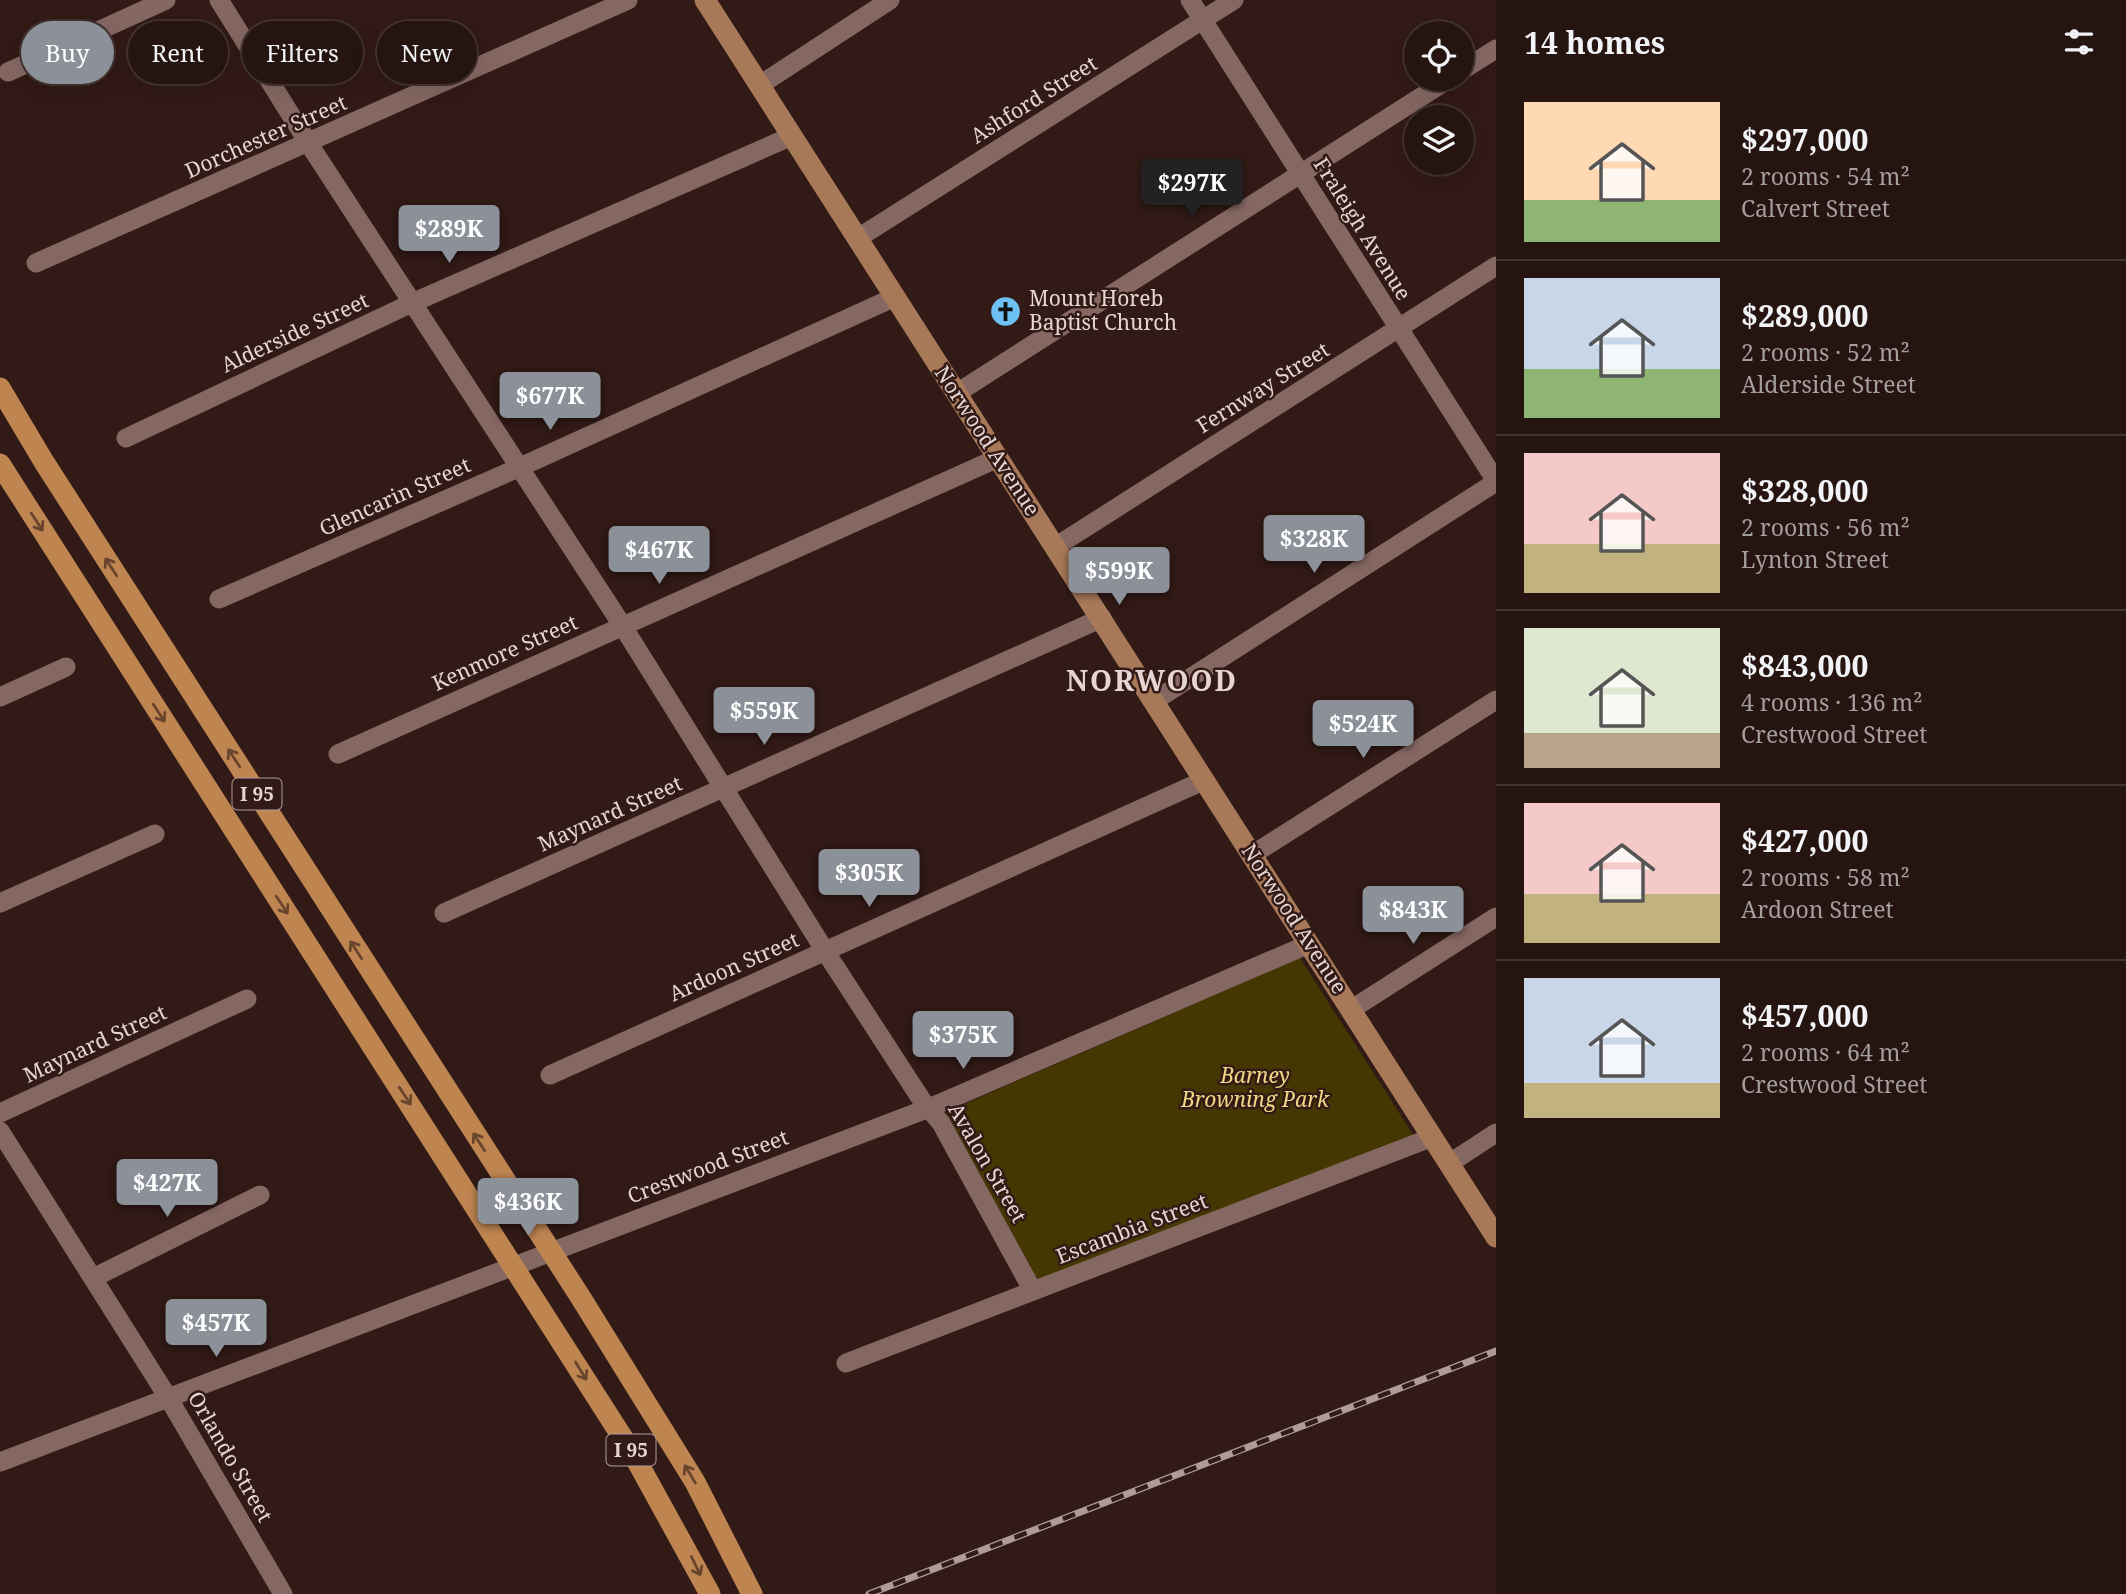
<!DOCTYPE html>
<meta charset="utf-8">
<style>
:root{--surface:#261410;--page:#2e1d19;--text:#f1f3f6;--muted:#a49e9f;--line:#423330;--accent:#8c9099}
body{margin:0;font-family:"Noto Serif",serif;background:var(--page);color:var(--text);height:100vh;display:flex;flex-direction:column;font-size:26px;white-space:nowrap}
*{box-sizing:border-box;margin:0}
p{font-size:23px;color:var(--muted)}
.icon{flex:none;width:38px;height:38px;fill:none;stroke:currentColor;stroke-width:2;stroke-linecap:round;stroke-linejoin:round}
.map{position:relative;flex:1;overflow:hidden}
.side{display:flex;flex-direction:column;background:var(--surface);width:630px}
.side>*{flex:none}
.top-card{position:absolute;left:21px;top:21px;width:665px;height:63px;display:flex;gap:14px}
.buttons{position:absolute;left:1404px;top:21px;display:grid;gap:14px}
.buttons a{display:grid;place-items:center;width:70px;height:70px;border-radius:50%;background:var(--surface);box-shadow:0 7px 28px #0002,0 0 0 2px var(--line);font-size:35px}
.price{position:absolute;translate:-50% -60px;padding:0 16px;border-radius:7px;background:var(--accent);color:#fff;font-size:23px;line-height:46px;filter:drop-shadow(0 2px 4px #0008)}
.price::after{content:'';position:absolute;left:50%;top:42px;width:21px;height:16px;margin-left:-10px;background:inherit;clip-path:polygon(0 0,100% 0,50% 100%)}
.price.on{background:#222;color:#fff}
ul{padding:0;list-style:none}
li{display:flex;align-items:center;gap:21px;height:175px;padding:0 28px}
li+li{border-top:2px solid var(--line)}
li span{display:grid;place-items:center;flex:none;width:196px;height:140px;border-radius:0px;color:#555}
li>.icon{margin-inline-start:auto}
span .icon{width:84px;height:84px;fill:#fffc;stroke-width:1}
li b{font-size:30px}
h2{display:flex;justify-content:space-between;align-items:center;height:84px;padding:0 28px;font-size:30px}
.pill{padding:0 24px;border-radius:32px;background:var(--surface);box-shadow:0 7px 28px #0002,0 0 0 2px var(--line);font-size:24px;line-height:63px}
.pill.on{background:var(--accent);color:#fff}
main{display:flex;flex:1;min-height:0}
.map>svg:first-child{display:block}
.green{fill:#453702}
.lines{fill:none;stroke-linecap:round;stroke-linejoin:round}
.minor{stroke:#866863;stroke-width:19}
.major{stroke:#a87958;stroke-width:21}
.highway{stroke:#bf8551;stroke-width:21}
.rail-casing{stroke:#af9c99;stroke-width:7}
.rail{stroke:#321a16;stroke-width:4.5;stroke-dasharray:13;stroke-linecap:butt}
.oneway{stroke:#6a452e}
.labels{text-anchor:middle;stroke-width:5;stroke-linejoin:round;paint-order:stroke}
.shield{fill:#321a16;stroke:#b09d9a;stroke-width:2}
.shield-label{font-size:19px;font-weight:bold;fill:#e6d5d2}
.street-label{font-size:21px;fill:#e6d5d2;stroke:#321a16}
.poi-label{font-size:21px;fill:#e6d5d2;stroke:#321a16;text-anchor:start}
.park-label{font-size:21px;font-style:italic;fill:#f2d884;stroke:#321a16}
.district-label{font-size:28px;font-weight:bold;letter-spacing:2px;fill:#e6d5d2;stroke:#321a16}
</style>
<main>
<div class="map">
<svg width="1496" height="1594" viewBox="0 0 1496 1594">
<rect width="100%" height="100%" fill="#321a16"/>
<!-- green -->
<path class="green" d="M 1300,958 L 1414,1136 L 1038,1280 L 946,1112 Z"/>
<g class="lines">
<!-- minor -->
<g class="minor">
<path d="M 219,0 L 309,144 L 622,625 L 825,951 L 921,1099 L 941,1123 L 1033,1291"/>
<path d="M 1190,0 L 1496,481"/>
<path d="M 1461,71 L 1496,49"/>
<path d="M 8,72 L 166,0"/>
<path d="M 760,85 L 890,0"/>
<path d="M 858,238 L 1234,0"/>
<path d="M 36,263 L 628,0"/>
<path d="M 957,393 L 1449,79"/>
<path d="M 126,438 L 412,303 L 792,136"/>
<path d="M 1055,547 L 1496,266"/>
<path d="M 219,599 L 518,468 L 895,297"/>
<path d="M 0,697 L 66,667"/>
<path d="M 1154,701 L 1496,482"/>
<path d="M 338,754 L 998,458"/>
<path d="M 1252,855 L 1496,700"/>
<path d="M 0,903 L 155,834"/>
<path d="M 444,913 L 1102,618"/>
<path d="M 1352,1009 L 1496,917"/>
<path d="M 550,1075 L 1205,780"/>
<path d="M 0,1113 L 247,999"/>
<path d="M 0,1131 L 169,1399 L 283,1594"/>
<path d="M 1450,1163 L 1496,1133"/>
<path d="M 93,1278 L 260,1195"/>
<path d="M 846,1363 L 1433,1137"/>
<path d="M 0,1462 L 929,1108 L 1309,944"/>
</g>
<!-- major -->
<path class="major" d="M 705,0 L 1496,1237"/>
<!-- highway -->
<g class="highway">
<path d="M 0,388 L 44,462 L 581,1298 L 695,1482 L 752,1594"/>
<path d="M 0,464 L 633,1454 L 710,1594"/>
</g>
<defs>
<path id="rail" d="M 869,1594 L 1496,1351"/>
</defs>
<!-- rail casing -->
<use href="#rail" class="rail-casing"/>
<!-- rail -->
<use href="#rail" class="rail"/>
</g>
<!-- one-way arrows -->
<defs><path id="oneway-shaft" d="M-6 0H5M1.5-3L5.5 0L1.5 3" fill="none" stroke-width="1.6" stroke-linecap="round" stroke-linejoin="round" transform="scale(1.75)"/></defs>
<g class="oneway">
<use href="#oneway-shaft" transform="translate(37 522) rotate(57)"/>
<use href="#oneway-shaft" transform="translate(111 567) rotate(-123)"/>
<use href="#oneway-shaft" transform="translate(159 713) rotate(57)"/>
<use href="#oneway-shaft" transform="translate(234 758) rotate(-123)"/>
<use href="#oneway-shaft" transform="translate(282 905) rotate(57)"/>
<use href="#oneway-shaft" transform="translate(356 950) rotate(-123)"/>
<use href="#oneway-shaft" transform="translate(405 1096) rotate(57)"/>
<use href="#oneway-shaft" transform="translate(479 1142) rotate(-123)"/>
<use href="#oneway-shaft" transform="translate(581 1371) rotate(58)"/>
<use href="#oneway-shaft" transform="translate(690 1474) rotate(-121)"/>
<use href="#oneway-shaft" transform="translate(696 1566) rotate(64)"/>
</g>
<!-- icons -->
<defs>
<symbol id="church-disc" viewBox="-11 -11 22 22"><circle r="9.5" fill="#6dc2f3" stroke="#321a16"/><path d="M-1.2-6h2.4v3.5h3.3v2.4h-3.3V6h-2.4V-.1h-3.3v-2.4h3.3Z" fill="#111"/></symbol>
</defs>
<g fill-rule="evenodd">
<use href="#church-disc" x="988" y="294" width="35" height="35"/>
</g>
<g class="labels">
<!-- shield labels -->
<g class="shield">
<rect x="232.5" y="778.5" width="49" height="31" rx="5"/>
<rect x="606.5" y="1434.5" width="49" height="31" rx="5"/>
</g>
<g class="shield-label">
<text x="257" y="801">I 95</text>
<text x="631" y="1457">I 95</text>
</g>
<!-- street labels -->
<g class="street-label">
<text transform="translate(1034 100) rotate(-32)" y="7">Ashford Street</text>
<text transform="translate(266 137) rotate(-24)" y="7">Dorchester Street</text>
<text transform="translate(1362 229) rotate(58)" y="7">Fraleigh Avenue</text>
<text transform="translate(295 333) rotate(-25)" y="7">Alderside Street</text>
<text transform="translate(1263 388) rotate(-32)" y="7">Fernway Street</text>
<text transform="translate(987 441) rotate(57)" y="7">Norwood Avenue</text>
<text transform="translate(395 497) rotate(-24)" y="7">Glencarin Street</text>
<text transform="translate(505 653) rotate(-24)" y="7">Kenmore Street</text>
<text transform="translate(610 814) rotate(-24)" y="7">Maynard Street</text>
<text transform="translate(1294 919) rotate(57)" y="7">Norwood Avenue</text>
<text transform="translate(734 967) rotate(-24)" y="7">Ardoon Street</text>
<text transform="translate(95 1044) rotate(-25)" y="7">Maynard Street</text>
<text transform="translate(987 1163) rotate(60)" y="7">Avalon Street</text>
<text transform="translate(708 1167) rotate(-21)" y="7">Crestwood Street</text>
<text transform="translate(1132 1229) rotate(-21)" y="7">Escambia Street</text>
<text transform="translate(230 1457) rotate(60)" y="7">Orlando Street</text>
</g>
<!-- poi labels -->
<g class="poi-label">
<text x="1029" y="306">Mount Horeb<tspan x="1029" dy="24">Baptist Church</tspan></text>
</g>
<!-- park labels -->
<g class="park-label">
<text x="1255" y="1083">Barney<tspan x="1255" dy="24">Browning Park</tspan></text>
</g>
<!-- district labels -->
<g class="district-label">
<text x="1152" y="691">NORWOOD</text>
</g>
</g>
</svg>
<div class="buttons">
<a><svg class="icon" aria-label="locate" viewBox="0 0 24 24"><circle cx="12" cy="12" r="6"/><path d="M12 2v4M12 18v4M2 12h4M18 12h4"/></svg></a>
<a><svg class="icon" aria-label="layers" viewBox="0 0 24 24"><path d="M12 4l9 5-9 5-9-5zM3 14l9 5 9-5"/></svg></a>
</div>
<b class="price on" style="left:1192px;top:219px">$297K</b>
<b class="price" style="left:449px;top:265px">$289K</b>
<b class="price" style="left:550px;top:432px">$677K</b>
<b class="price" style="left:1314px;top:575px">$328K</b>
<b class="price" style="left:659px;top:586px">$467K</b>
<b class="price" style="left:1119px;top:607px">$599K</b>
<b class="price" style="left:764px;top:747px">$559K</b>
<b class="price" style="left:1363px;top:760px">$524K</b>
<b class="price" style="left:869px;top:909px">$305K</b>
<b class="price" style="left:1413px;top:946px">$843K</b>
<b class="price" style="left:963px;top:1071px">$375K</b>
<b class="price" style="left:167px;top:1219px">$427K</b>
<b class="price" style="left:528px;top:1238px">$436K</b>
<b class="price" style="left:216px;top:1359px">$457K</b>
<div class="top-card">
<a class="pill on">Buy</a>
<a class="pill">Rent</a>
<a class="pill">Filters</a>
<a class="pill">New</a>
</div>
</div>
<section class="side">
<h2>14 homes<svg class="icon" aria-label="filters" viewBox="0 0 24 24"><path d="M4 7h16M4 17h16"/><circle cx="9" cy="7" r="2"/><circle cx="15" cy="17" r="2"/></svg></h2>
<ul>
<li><span style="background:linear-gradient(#ffd9b3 70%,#8fb573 0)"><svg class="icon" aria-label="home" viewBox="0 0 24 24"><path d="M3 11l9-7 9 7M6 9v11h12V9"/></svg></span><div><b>$297,000</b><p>2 rooms · 54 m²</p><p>Calvert Street</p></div></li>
<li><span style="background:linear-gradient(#c9d6e8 65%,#8fb573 0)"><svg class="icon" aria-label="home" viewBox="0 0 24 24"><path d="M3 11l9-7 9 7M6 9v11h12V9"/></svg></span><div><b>$289,000</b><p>2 rooms · 52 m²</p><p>Alderside Street</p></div></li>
<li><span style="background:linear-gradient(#f6c9c9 65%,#c2b280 0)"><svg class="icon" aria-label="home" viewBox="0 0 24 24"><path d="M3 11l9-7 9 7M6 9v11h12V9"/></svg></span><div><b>$328,000</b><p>2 rooms · 56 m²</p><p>Lynton Street</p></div></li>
<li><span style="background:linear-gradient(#dfe7d0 75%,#b9a48a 0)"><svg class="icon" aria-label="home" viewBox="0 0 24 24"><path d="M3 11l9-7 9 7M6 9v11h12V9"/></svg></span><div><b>$843,000</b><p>4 rooms · 136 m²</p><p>Crestwood Street</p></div></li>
<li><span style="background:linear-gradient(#f6c9c9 65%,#c2b280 0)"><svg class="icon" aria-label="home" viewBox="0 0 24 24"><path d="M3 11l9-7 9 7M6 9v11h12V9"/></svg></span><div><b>$427,000</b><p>2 rooms · 58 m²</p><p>Ardoon Street</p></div></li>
<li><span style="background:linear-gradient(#c9d6e8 75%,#c2b280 0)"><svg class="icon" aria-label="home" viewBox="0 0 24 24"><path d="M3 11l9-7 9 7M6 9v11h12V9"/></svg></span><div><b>$457,000</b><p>2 rooms · 64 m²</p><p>Crestwood Street</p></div></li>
</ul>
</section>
</main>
